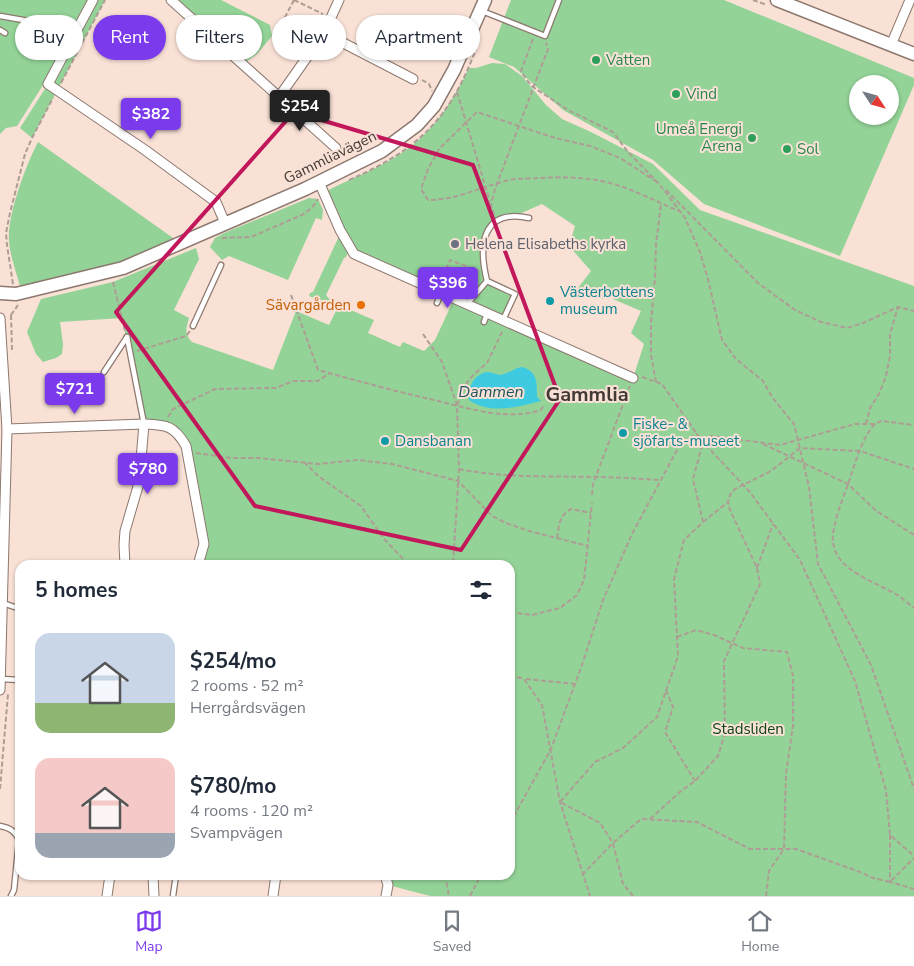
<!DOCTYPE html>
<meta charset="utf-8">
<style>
:root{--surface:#fff;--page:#f6f6f7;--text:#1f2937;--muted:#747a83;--line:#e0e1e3;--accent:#7c3aed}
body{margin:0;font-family:"Nunito Sans",sans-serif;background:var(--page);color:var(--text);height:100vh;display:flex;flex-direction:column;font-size:19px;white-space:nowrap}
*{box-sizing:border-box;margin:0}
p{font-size:16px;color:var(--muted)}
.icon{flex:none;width:28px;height:28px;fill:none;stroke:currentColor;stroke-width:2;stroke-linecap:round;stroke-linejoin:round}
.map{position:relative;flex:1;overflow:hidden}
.side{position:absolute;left:15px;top:560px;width:500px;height:320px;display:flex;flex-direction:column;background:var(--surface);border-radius:15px;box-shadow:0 1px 4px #0004}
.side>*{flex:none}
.top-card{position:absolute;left:15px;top:15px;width:500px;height:45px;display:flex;gap:10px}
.needle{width:32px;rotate:126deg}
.controls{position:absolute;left:849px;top:75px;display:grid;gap:10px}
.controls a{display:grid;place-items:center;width:50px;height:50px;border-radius:50%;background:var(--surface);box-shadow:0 1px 4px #0004;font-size:25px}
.price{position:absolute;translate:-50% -42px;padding:0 11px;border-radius:5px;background:var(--accent);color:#fff;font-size:16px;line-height:32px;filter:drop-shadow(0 1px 2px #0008)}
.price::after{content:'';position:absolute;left:50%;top:30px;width:15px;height:11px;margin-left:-8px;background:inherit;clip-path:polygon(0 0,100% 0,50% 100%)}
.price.active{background:#222;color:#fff}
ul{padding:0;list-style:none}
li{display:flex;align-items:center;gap:15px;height:125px;padding:0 20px}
li span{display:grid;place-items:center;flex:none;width:140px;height:100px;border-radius:15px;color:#555}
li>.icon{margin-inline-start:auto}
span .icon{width:60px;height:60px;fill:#fffc;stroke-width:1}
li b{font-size:21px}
h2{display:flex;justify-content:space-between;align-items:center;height:60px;padding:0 20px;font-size:21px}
.chip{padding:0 18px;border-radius:22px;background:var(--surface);box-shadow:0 1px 4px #0004;font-size:18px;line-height:45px}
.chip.active{background:var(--accent);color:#fff}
.menu{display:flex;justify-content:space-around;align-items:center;height:70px;border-top:1px solid var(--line);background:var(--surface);font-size:14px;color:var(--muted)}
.menu a{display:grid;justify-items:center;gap:2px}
.menu .active{color:var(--accent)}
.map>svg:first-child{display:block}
.green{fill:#93d397;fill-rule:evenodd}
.water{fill:#3ecbe2}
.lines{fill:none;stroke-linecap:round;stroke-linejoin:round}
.lane-casing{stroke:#8d786f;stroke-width:7}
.street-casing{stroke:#8d786f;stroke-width:11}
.secondary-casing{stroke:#8d786f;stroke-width:15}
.path{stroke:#ae9d94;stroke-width:2;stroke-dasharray:5 2.5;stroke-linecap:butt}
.lane{stroke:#fff;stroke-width:4.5}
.street{stroke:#fff;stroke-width:9}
.secondary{stroke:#fff;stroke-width:12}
.marked{fill:none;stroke:#c2185b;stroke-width:4;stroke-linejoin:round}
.leisure-dot{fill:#2e9e5b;stroke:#f9e1d6;stroke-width:2}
.worship-dot{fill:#6b7280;stroke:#f9e1d6;stroke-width:2}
.culture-dot{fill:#0f9aa8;stroke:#f9e1d6;stroke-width:2}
.food-dot{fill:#e8710a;stroke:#f9e1d6;stroke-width:2}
.labels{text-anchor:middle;stroke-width:4;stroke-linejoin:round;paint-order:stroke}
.leisure-label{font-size:15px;fill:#27864d;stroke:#f9e1d6;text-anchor:start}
.street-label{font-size:15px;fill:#433a36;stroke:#f9e1d6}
.worship-label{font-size:15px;fill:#5b616d;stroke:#f9e1d6;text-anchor:start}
.culture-label{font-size:15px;fill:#0d838f;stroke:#f9e1d6;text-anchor:start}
.food-label{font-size:15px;fill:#c56008;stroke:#f9e1d6;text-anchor:end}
.park-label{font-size:15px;fill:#0c4216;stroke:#f9e1d6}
.water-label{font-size:16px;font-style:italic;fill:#1c555f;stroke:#f9e1d6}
.district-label{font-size:20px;font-weight:bold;fill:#433a36;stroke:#f9e1d6}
</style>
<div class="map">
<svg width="914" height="896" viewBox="0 0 914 896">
<rect width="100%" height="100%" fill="#f9e1d6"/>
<!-- green -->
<g class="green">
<path d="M 0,0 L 105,0 L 32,138 L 20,128 L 48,84 L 46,76 L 45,82 L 17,126 L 6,128 L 0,134 Z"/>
<path d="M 171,0 L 221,0 L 270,25 L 272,36 L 257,54 L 243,64 Z"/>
<path d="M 511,0 L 724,0 L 914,78 L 914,85 L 840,256 L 704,204 L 653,160 L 563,110 L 514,67 L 489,57 ZM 858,84 L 890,84 L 890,116 L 858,116 Z"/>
<path d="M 492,63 L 505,64 L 522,76 L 546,105 L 562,119 L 591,132 L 653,164 L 700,210 L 914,286 L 914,896 L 430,896 L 388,885 L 385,875 L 510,875 L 510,565 L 198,565 L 204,544 L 186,446 L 178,433 L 144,424 L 122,318 L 60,322 L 63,344 L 62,354 L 56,358 L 43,362 L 36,354 L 27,332 L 41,299 L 113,282 L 196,248 L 199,259 L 174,310 L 189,318 C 186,329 184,334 192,342 L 273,370 L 296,311 L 329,325 L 339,305 L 374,320 L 368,333 L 400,347 L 403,342 L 424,351 L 435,340 L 454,299 L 350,249 L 346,257 L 344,258 L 326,295 L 330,300 L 328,304 L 309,296 L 310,293 L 313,292 L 341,232 L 323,193 C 343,182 365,174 385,163 C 427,141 449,109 469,68 L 476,68 ZM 542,204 L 575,226 L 569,246 L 591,271 L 578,288 L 603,299 L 606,294 L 614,297 L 613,299 L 641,311 L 631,333 L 644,344 L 633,378 L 502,321 L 515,294 L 487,281 C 484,253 479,246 495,221 L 517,215 Z"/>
<path d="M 38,142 L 180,243 L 67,282 L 20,286 C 16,271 10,256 9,241 C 7,215 26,165 38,142 Z"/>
<path d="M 309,198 L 318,199 L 323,210 L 322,220 L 316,218 L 288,280 L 229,256 L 222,260 L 210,247 L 215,238 L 224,233 Z"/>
</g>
<!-- water -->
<path class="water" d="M 522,367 C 538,371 537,384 537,397 L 541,401 C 518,407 491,415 469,400 C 467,388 474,374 487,372 C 491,372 495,374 499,375 C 507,375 514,368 522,367 Z"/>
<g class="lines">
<defs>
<g id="lane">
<path d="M 482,11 L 545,36 L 559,0"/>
<path d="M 0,16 L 57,26 L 76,32"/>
<path d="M 0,30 L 5,33"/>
<path d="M 487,281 C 478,245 482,208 529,218"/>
<path d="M 437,303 L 441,293"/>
<path d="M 467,304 L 487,281 L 515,294 L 503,320"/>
<path d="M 484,322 L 487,314"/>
<path d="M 193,326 L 221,265"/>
<path d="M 127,337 L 144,424"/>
<path d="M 104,372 L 127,337"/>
<path d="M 3,603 L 20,609"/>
<path d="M 1,679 L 20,680"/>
<path d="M 0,826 C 10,828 15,831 19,840 L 14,890 L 11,896"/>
<path d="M 173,896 L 176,875"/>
</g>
<g id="street">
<path d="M 93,0 L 48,84 L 145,150 L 216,202 L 225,223"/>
<path d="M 171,0 L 336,148"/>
<path d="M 324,33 L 413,79"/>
<path d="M 891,45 L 910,0"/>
<path d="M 279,97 L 324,33 L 339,0"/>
<path d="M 319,182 L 340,230 L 354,254 L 633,378"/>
<path d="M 0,318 L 7,429 L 0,690"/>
<path d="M 7,429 L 144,424 C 166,425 174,425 186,446 L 204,544 L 198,565"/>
<path d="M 125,565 L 124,545 L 125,531 L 139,483 L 144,424"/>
<path d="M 153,875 L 154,896"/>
<path d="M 385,875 L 388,885 L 386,896"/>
<path d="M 107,896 L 110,875"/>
<path d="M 273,896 L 276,875"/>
</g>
<g id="secondary">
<path d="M 777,0 L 914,54"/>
<path d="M 0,293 L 16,294 L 123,268 L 305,189 L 382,151 L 417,125 L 434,106 L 454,70 L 485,0"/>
</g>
</defs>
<!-- lane casing -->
<use href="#lane" class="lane-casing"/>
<!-- street casing -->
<use href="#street" class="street-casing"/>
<!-- secondary casing -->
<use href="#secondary" class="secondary-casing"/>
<!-- path -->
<g class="path">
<path d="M 294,0 L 282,23 L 283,26 L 308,39"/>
<path d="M 294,0 L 323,14"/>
<path d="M 753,0 L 767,5"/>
<path d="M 533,39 L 521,71 L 526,79 L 533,87 L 568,110 L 613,132 L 628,152 L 660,185 L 685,218 L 700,252 L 708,279 L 722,340 L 736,359 L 763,381 L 772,397 L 794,424 L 809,487 L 818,564 L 871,665 L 914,789"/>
<path d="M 422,80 L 429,84 L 432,91"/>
<path d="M 61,83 L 105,0"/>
<path d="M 457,92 L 490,202"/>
<path d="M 349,180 C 418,150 450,119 476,49"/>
<path d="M 657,182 L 620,158 L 590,146 L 555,138 L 477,112 L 439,149 L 428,169 L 421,189 L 428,200 C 457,200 480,187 509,180 C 518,178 529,179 539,178 C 555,177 573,177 589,179 C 620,182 650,199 679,211"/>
<path d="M 666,190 L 758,283 L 795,310 L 821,322 L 847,328 L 863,323 L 898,307 L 914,311"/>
<path d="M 494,215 L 491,205 L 495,189 L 548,49 L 546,43"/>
<path d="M 222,238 L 251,237 L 302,215 L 312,208 L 318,199"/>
<path d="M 113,282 L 125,331"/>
<path d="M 440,283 L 450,260 L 479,271"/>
<path d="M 13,284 L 7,245 L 6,233 L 10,213 L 25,154 L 32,138 L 53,98"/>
<path d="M 291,295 L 318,370 C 358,381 398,392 438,401 C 471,409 508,421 541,410 L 544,405"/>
<path d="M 11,315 L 12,350"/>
<path d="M 11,315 L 18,305"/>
<path d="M 423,334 L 442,362 L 457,405 L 459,469 L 453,565"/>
<path d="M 137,351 L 186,336 L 190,331"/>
<path d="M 642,377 L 662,384 L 697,434"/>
<path d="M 656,382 L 651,355 L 651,323 L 655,278 L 656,244 L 661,204"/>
<path d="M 457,405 L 466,384 L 473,375 L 487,363 L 503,330"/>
<path d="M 168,417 L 173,409 L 215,389 L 276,388 L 293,381 L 318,381 L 330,373"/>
<path d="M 866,424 L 870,408 L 879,394 L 886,376 L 890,356 L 890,334 L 898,307"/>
<path d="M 875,424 C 861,438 854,468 847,487 C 842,500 831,529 833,542 C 836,572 879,583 899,596 C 904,600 909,604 914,608"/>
<path d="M 763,444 L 848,484 L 875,510 L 914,535"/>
<path d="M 196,453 L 231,458 L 259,458 L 319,464 L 358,460 L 392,464 L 458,481 L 492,516 L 506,523 L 529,531 L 588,546"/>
<path d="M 304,462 L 318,476 L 361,506 L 384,539 L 409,565"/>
<path d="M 459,469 C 503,478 550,476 596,477 C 617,477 639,479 660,480"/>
<path d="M 592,495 L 593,484 L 630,386"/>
<path d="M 703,522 L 728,502"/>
<path d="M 557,538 C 559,526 559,515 571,509 L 591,513"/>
<path d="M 757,568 L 773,524"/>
<path d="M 510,612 L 532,615 L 560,608 L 577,595 L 584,580 L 592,503"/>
<path d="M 677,637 L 696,630 L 714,635 L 743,648 L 787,652 L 793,676 L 793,726 L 786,773 L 784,849 L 769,871 L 766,896"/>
<path d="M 510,675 L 524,679 L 542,705 L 560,802 L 590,896"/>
<path d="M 526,679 L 576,684"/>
<path d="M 666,690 L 673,707 L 665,732 L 695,781"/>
<path d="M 0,789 L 8,694"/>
<path d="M 650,819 L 681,791 L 695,781 L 718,756 L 725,733 L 724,661 L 760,584 L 757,568 L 730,510 L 728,502 L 730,495 L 735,489 L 771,471 L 800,448 L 860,451 L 914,469"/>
<path d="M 510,823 L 551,749 L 583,662 L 603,600 L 632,534 L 678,448 L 684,441 L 697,434 L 703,442 L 749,491 L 800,560 L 855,681 L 886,790 L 890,835 L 914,856"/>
<path d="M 890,835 L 890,882 L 914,889"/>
<path d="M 445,875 L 449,896"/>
<path d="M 582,875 L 613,843 L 641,819 L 697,822 L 750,849 L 796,849 L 860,872 L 873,878 L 890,882 L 914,858"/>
<path d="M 470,896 L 481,875"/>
<path d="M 633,896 L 623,884 L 613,843 L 600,823 L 560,802 L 595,762 L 623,748 L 657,717 L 678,656 L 674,579 L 684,540 L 703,522 L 693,479 L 703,442 L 711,436 L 780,445 L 855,424 L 875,424 L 881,421 L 914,425"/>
</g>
<!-- lane -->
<use href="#lane" class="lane"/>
<!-- street -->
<use href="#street" class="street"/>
<!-- secondary -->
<use href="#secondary" class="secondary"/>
</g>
<!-- marked area -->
<path class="marked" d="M 294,112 L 473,165 L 560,399 L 461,550 L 255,506 L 116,312 Z"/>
<!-- markers -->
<g class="leisure-dot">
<circle cx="596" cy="60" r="5"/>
<circle cx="676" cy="94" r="5"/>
<circle cx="752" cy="138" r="5"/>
<circle cx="787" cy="149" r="5"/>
</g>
<circle class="worship-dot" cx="455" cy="244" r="5"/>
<g class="culture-dot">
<circle cx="550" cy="301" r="5"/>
<circle cx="623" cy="433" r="5"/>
<circle cx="385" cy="441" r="5"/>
</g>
<circle class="food-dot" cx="361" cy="305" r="5"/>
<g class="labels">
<!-- leisure labels -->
<g class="leisure-label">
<text x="606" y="65">Vatten</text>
<text x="686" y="99">Vind</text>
<text x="742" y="134" text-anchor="end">Umeå Energi<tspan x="742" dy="17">Arena</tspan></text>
<text x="797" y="154">Sol</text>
</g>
<!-- street labels -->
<g class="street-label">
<text transform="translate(330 157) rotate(-26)" y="5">Gammliavägen</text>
</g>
<!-- worship labels -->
<g class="worship-label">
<text x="465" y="249">Helena Elisabeths kyrka</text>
</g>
<!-- culture labels -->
<g class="culture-label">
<text x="560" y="297">Västerbottens<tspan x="560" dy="17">museum</tspan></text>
<text x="633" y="429">Fiske- &amp;<tspan x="633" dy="17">sjöfarts-museet</tspan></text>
<text x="395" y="446">Dansbanan</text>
</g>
<!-- food labels -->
<g class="food-label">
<text x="351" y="310">Sävargården</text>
</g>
<!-- park labels -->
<g class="park-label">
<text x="748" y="734">Stadsliden</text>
</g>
<!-- water labels -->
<g class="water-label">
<text x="491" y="397">Dammen</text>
</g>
<!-- district labels -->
<g class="district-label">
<text x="587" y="401">Gammlia</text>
</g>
</g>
</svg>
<div class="controls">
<a><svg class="needle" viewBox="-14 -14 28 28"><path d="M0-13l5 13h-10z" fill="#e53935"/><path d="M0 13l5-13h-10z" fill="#747a83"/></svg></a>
</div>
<b class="price active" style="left:300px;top:132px">$254</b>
<b class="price" style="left:151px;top:140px">$382</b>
<b class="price" style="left:448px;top:309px">$396</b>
<b class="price" style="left:75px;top:415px">$721</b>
<b class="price" style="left:148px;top:495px">$780</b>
<div class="top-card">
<a class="chip">Buy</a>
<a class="chip active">Rent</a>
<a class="chip">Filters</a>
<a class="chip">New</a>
<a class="chip">Apartment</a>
</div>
<section class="side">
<h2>5 homes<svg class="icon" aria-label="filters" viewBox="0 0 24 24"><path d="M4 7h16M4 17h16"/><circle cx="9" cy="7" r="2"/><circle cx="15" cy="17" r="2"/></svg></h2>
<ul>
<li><span style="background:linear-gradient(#c9d6e8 70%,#8fb573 0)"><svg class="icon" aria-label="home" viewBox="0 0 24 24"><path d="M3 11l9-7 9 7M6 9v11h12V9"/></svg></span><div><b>$254/mo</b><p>2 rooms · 52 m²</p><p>Herrgårdsvägen</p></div></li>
<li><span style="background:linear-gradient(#f6c9c9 75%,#9aa5b1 0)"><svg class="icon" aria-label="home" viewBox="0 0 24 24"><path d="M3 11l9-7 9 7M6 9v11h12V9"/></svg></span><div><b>$780/mo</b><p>4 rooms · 120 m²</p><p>Svampvägen</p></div></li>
</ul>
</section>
</div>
<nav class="menu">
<a class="active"><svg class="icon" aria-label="map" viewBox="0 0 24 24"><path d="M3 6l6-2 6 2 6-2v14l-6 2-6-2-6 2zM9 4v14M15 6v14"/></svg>Map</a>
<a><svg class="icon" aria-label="saved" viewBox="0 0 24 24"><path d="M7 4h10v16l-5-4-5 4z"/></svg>Saved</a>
<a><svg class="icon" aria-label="home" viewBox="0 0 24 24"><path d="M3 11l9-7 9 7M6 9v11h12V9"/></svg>Home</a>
</nav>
